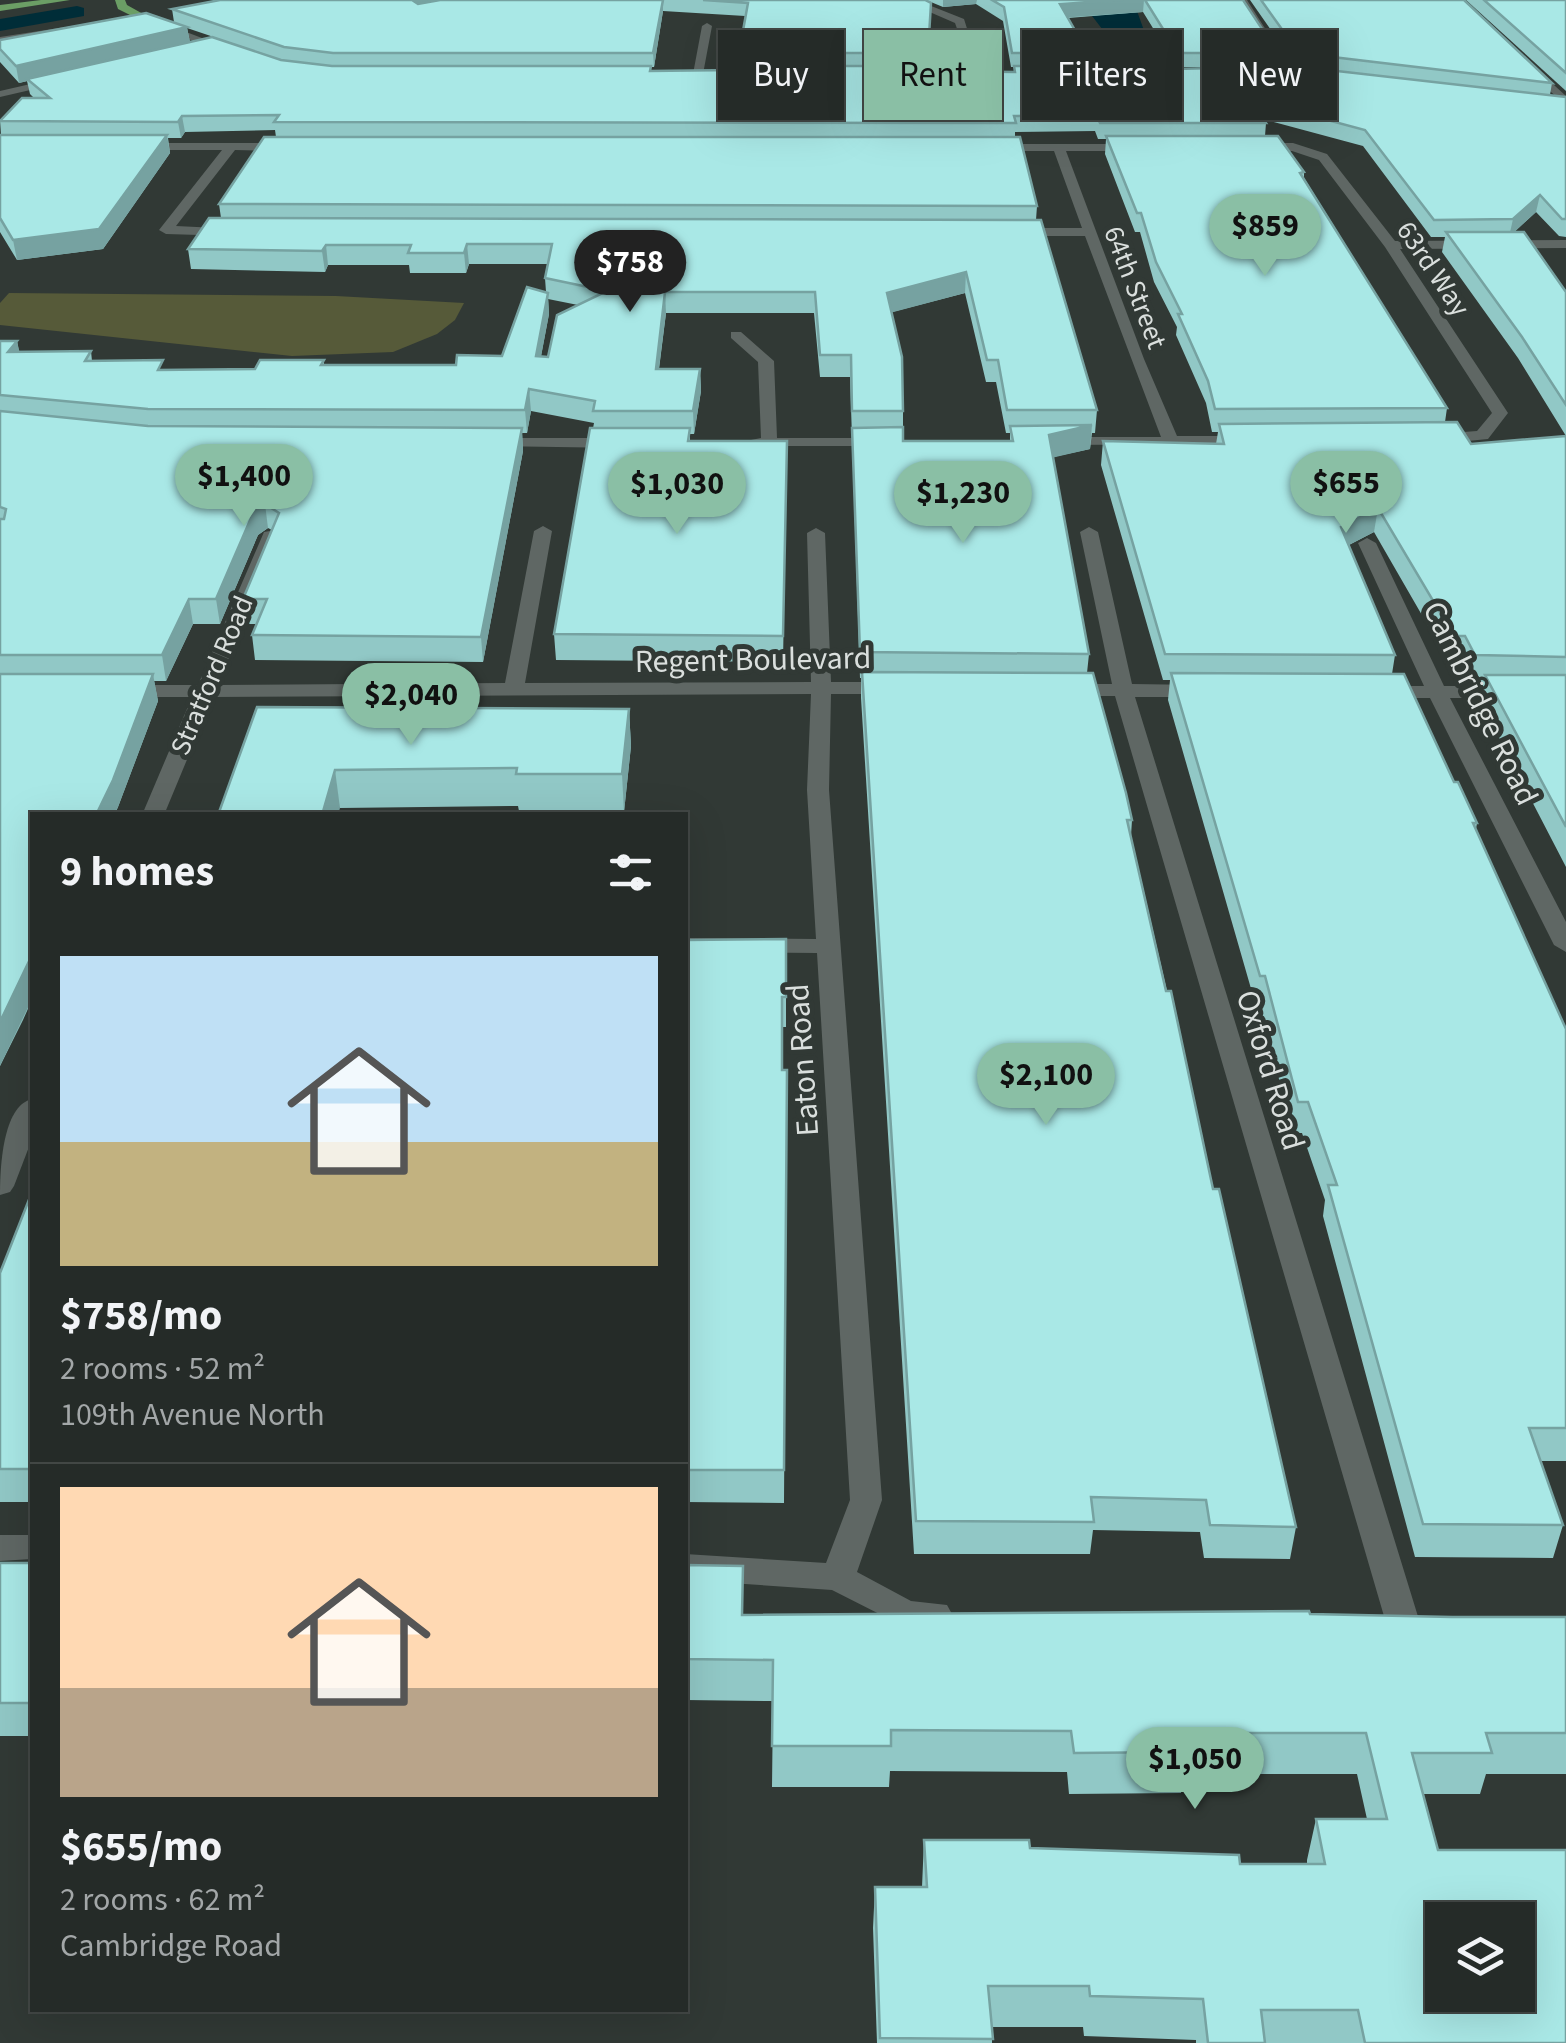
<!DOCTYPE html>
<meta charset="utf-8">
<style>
:root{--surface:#252b28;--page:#313734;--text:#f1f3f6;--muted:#a3a7a8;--line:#424745;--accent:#8abfa5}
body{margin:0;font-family:"Source Sans 3",sans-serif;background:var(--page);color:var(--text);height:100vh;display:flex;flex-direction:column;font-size:38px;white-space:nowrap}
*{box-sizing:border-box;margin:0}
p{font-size:32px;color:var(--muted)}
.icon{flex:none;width:55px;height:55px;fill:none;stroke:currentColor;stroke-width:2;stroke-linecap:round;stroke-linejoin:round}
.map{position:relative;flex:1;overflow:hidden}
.drawer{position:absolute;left:30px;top:812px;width:658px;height:1200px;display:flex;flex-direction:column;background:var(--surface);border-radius:0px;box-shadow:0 10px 40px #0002,0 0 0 2px var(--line)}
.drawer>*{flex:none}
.guide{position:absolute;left:718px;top:30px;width:698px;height:90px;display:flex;gap:20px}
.tools{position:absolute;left:1425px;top:1902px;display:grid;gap:20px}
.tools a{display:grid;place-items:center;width:110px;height:110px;border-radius:0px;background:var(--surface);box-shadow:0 10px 40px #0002,0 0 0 2px var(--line);font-size:50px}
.price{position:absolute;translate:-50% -85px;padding:0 22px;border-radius:35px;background:var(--accent);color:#111;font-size:32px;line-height:65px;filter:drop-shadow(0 2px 5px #0008)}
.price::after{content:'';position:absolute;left:50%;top:60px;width:30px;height:22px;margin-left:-15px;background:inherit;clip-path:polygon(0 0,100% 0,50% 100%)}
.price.current{background:#222;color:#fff}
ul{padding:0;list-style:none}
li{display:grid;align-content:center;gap:20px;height:530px;padding:0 30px}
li+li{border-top:2px solid var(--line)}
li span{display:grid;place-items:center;height:310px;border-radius:0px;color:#555}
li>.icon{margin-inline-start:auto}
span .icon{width:180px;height:180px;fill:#fffc;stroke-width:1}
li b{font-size:42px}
h2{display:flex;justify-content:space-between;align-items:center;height:120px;padding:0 30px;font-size:42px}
.chip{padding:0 35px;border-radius:0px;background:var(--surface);box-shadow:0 10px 40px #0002,0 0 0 2px var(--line);font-size:35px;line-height:90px}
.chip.current{background:var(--accent);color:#111}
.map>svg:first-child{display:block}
.green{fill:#565a39}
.water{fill:#002d38}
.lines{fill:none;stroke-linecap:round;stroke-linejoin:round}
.canal{fill:#002d38;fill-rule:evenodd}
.service{fill:#5f6764;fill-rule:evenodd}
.minor{fill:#5f6764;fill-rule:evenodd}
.primary{fill:#6b9e65;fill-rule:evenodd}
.wall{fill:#91c8c6;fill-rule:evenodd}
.shaded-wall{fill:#76a2a1}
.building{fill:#a9e8e6;stroke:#76a2a1;stroke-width:2.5;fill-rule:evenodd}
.labels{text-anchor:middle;stroke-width:10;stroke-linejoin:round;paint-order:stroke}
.far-street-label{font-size:28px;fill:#dadfdd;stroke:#313935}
.street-label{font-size:32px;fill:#dadfdd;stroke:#313935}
</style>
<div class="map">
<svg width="1566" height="2043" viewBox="0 0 1566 2043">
<rect width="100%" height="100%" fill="#313935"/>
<!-- green -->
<path class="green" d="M 9,293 L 336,296 L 464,303 L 455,320 L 437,334 L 393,352 L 292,356 L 0,325 L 0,303 Z"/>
<!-- water -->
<path class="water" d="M 1133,0 L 1150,47 L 1116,47 L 1089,12 Z"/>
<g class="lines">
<!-- canal -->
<path class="canal" d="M 77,6 L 84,8 L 84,16 L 0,31 L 0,19 Z"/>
<!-- service -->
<path class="service" d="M 118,19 L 122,24 L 0,43 L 0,37 Z"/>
<!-- minor -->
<g class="minor">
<path d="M 902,0 L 916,0 L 964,19 L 982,76 L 973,74 L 955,23 Z"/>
<path d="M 1237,0 L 1247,0 L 1295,76 L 1287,76 Z"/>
<path d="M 152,22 L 160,22 L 236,51 L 227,53 L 152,26 Z"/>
<path d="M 707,23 L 712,26 L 703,74 L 698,77 L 693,74 L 702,26 Z"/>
<path d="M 1522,63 L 1530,63 L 1566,96 L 1566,105 L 1522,67 Z"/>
<path d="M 61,77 L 65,82 L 0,97 L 0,91 Z"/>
<path d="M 131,143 L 290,143 L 296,147 L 290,151 L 235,150 L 176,226 L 238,229 L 238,235 L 233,236 L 166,234 L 159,230 L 222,150 L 135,150 Z"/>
<path d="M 1293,143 L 1327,154 L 1395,241 L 1566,240 L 1566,248 L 1400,249 L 1508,413 L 1488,439 L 1437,444 L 1429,439 L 1437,434 L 1477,431 L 1492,413 L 1385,247 L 1319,160 L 1292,151 L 1255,151 L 1249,147 L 1255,143 Z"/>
<path d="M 986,144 L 1144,144 L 1140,151 L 1066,151 L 1144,359 L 1177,436 L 1252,436 L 1260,441 L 1258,444 L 1051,445 L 1051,439 L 1057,437 L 1161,437 L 1085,236 L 1013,236 L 1006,232 L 1013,228 L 1082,228 L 1054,151 L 990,151 Z"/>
<path d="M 731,332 L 741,332 L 774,361 L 777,438 L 887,438 L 893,440 L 893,446 L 751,446 L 751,440 L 761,438 L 758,362 L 731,338 Z"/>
<path d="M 492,438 L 622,438 L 630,443 L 622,448 L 486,446 L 484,443 Z"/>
<path d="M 543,526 L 552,531 L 525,683 L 811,682 L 807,533 L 816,528 L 825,533 L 831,682 L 895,682 L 905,688 L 895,694 L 831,694 L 829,790 L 882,1500 L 857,1572 L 911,1601 L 947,1605 L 952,1614 L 947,1623 L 907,1628 L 832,1590 L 685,1580 L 685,1554 L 826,1563 L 850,1500 L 817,953 L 685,952 L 685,938 L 816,939 L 807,790 L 811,694 L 213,697 L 164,815 L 142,815 L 192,697 L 125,697 L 115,691 L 125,685 L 198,685 L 264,532 L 270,531 L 279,536 L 218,685 L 505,683 L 534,531 Z"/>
<path d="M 1089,527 L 1098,532 L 1132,684 L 1200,685 L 1210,691 L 1200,697 L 1135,697 L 1420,1623 L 1415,1633 L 1403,1637 L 1391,1633 L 1386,1623 L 1115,696 L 1065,696 L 1055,690 L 1065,684 L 1112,684 L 1080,532 Z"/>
<path d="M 1367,538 L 1376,543 L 1444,686 L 1566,686 L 1566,698 L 1450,698 L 1566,922 L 1566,952 L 1554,945 L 1430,698 L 1380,698 L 1370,692 L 1380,686 L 1424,686 L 1358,543 Z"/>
<path d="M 32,1099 L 32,1139 L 14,1186 L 10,1192 L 0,1195 C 0,1170 2,1106 32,1099 Z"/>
<path d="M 0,1535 L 32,1535 L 32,1559 L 0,1561 Z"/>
</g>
<!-- primary -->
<g class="primary">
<path d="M 41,0 L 70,0 L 0,11 L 0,5 Z"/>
<path d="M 115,0 L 125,0 L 127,5 L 161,24 L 152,26 L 118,9 Z"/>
</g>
</g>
<!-- wall -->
<g class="wall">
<path d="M 220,0 L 925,0 L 931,3 L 927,71 L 1014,72 L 1014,67 L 1011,67 L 1003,21 L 976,4 L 943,7 L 926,0 L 1243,0 L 1278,53 L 1276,66 L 1296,66 L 1250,0 L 1464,0 L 1552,83 L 1550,95 L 1566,97 L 1566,237 L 1559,236 L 1536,212 L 1514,232 L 1566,292 L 1566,436 L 1518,358 L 1442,252 L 1445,237 L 1431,237 L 1363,146 L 1263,119 L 1266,123 L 1265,136 L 1304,172 L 1304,178 L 1447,408 L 1445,422 L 1471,444 L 1566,436 L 1566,867 L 1480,701 L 1483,682 L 1470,681 L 1460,662 L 1449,662 L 1374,532 L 1349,545 L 1395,655 L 1392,674 L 1477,823 L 1476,829 L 1566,1029 L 1566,1461 L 1541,1461 L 1563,1525 L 1553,1558 L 1415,1557 L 1323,1216 L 1325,1200 L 1302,1133 L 1293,1133 L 1260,1006 L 1256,1006 L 1168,700 L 1170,680 L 1163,680 L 1101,465 L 1103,441 L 1216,444 L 1218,432 L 1212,432 L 1206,403 L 1176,335 L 1177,327 L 1154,282 L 1140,232 L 1135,232 L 1105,154 L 1106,139 L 1098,139 L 1095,131 L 1015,132 L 1015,137 L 1037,206 L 1036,220 L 1097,410 L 1095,433 L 1092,433 L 1090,449 L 1053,457 L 1089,654 L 1087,673 L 1132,820 L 1131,836 L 1213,1189 L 1296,1527 L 1290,1559 L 1204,1558 L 1200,1532 L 1093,1530 L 1090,1554 L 914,1554 L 861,698 L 861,678 L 860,678 L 850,377 L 820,377 L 814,313 L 666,313 L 659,369 L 700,369 L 701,391 L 694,434 L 690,434 L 690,441 L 787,441 L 783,662 L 556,660 L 554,634 L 594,423 L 531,411 L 527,433 L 522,433 L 523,451 L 483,662 L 255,660 L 252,635 L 256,624 L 247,624 L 243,599 L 272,530 L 268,528 L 258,535 L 220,624 L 193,624 L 166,681 L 154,681 L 158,701 L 118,807 L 23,1020 L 0,1066 L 0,341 L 17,341 L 19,352 L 91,351 L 92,361 L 165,370 L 255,369 L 324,360 L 324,365 L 456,365 L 502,356 L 546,292 L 545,278 L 548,264 L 469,264 L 466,273 L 410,273 L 409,265 L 328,265 L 325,272 L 191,269 L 188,249 L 221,218 L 219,204 L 276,137 L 275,130 L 185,132 L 181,138 L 168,138 L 170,153 L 103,249 L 17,260 L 0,232 L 0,135 L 1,135 L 0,120 L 34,98 L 30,94 L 27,81 L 19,83 L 0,62 L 0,49 L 174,22 L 172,9 ZM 663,11 L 745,16 L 739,53 L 739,66 L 735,70 L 651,71 L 651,67 L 654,67 ZM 1143,12 L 1177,67 L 1242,67 L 1099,71 L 1087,66 L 1088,53 L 1068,18 ZM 187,28 L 282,60 L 190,42 ZM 965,293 L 986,382 L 996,382 L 1006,433 L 1010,433 L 1010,441 L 903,441 L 903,411 L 892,312 ZM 548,299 L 578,305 L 548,357 L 541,356 L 549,314 Z"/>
<path d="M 1466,0 L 1566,0 L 1566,91 Z"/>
<path d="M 257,707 L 629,709 L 631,746 L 624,812 L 519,811 L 518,806 L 340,808 Z"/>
<path d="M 786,939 L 786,1027 L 782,1027 L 782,1070 L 787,1070 L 784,1503 L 685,1502 L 685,940 Z"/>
<path d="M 32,1192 L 32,1502 L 0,1502 L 0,1273 Z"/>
<rect x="0" y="1563" width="32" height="173"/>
<path d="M 685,1565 L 744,1615 L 1310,1614 L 1452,1617 L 1566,1617 L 1566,1774 L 1486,1774 L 1480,1794 L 1423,1794 L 1438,1850 L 1566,2043 L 1196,2043 L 1196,2040 L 1084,2036 L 1083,2027 L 992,2027 L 992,2043 L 877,2043 L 873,1928 L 875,1887 L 922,1887 L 924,1840 L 1240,1864 L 1307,1864 L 1307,1860 L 1316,1819 L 1367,1819 L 1357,1774 L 1184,1774 L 1181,1793 L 1069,1794 L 1067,1772 L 890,1771 L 889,1787 L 772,1787 L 773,1701 L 685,1700 Z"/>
</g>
<!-- shaded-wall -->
<g class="shaded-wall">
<path d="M 409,0 L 452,0 L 413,7 Z"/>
<path d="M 663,0 L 663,11 L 654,67 L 653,53 Z"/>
<path d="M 943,0 L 977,0 L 976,4 L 943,7 Z"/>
<path d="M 1123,0 L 1144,0 L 1143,12 L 1059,18 L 1060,4 Z"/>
<path d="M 187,27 L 190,43 L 19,83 L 16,66 Z"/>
<path d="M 182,116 L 185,132 L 181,138 L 178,122 Z"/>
<path d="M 167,135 L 170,153 L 103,249 L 17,260 L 13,240 Z"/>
<path d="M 1540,195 L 1536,212 L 1509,237 L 1513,219 Z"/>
<path d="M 467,244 L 469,264 L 466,273 L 464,253 Z"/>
<path d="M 326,245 L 328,265 L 325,272 L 322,251 Z"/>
<path d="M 966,272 L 965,293 L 886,314 L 887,293 Z"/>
<path d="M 665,292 L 666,313 L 656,391 L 656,369 Z"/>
<path d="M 548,293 L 549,314 L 537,378 L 536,356 Z"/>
<path d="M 17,341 L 22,363 L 8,352 Z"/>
<path d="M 700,369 L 701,391 L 694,434 L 693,411 Z"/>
<path d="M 529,389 L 531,411 L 527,433 L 525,410 Z"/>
<path d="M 1092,425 L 1090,449 L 1047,459 L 1049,435 Z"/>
<path d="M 522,428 L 523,451 L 483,662 L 481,637 Z"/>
<path d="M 265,504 L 268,528 L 258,535 L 220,624 L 216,599 L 254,511 Z"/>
<path d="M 1378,508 L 1374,532 L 1337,551 L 1341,527 Z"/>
<path d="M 189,599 L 193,624 L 166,681 L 162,655 Z"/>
<path d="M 153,674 L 158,701 L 118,807 L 114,815 L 96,815 Z"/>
<path d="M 629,709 L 631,746 L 624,812 L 622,774 Z"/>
<path d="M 335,770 L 340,808 L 338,815 L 322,815 Z"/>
<path d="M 32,955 L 32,999 L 0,1066 L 0,1022 Z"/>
</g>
<!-- building -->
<g class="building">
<path d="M 220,0 L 412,0 L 418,4 L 440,0 L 663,0 L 653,53 L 333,53 L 284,47 L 172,9 Z"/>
<path d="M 703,0 L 925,0 L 931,3 L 928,53 L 739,53 L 748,3 Z"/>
<path d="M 992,0 L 1123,0 L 1060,4 L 1088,53 L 1012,53 L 1004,7 Z"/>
<path d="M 1145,0 L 1243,0 L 1278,53 L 1178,53 Z"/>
<path d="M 1261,0 L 1464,0 L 1552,83 L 1299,53 Z"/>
<path d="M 1484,0 L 1566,0 L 1566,73 Z"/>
<path d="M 146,13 L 187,27 L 16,66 L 0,49 L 0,40 Z"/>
<path d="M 212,37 L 281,60 L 332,66 L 651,66 L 650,71 L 735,70 L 736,66 L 928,66 L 927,71 L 1015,72 L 1014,66 L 1096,66 L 1099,71 L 1293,66 L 1566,97 L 1566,219 L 1562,219 L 1540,195 L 1513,219 L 1434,220 L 1365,130 L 1249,99 L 1266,123 L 1100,123 L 1096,115 L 1014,116 L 1016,123 L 274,122 L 279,115 L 182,116 L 178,122 L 0,121 L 22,98 L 50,98 L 27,79 Z"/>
<path d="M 0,135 L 167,135 L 99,229 L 13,240 L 0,218 Z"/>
<path d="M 1106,136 L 1278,136 L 1304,172 L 1300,173 L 1447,408 L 1215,409 L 1208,381 L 1178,314 L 1182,314 L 1156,262 L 1141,213 L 1137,213 Z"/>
<path d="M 264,137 L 1020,137 L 1037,206 L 219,204 Z"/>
<path d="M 209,218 L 1041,220 L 1097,410 L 1007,410 L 998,360 L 987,360 L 966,272 L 887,293 L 902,357 L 903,411 L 852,411 L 851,355 L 820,355 L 815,292 L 665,292 L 656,369 L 700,369 L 693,411 L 593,411 L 595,401 L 529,389 L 525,410 L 148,409 L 0,395 L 0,341 L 17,341 L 8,352 L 91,351 L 85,361 L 163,360 L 158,370 L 255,369 L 260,360 L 324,360 L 321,365 L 456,365 L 457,355 L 502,356 L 527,287 L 548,293 L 536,356 L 548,357 L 557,315 L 607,291 L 545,278 L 552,244 L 467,244 L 464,253 L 408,253 L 411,245 L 326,245 L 322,251 L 188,249 Z"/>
<path d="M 1446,232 L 1524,232 L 1566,292 L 1566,405 L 1522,337 Z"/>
<path d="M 0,411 L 148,426 L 522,428 L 481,637 L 252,635 L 267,599 L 243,599 L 279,513 L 265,504 L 254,511 L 216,599 L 189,599 L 162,655 L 0,655 L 0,519 L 4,519 L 6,509 L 0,507 Z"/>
<path d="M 1457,422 L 1471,444 L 1566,436 L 1566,657 L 1475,655 L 1465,636 L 1454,636 L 1378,508 L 1341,527 L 1395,655 L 1165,654 L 1103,441 L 1224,444 L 1219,424 Z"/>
<path d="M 1092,425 L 1049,435 L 1089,654 L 860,652 L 852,428 L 903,427 L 903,441 L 1013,441 L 1010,426 Z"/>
<path d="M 590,428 L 690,428 L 688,441 L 787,441 L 783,636 L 554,634 Z"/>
<path d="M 862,672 L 1093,673 L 1126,793 L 1132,820 L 1127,820 L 1166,991 L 1171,991 L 1213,1189 L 1219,1189 L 1296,1527 L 1210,1525 L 1206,1500 L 1091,1497 L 1094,1522 L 916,1521 Z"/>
<path d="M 1171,673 L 1404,674 L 1454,782 L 1458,782 L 1477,823 L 1473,823 L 1566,1029 L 1566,1428 L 1529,1428 L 1563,1525 L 1423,1524 L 1328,1185 L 1337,1185 L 1308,1102 L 1298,1102 L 1265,976 L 1260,976 Z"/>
<path d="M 0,674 L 153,674 L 113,780 L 96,815 L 32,815 L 32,955 L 0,1022 Z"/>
<path d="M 1485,675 L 1566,675 L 1566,827 Z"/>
<path d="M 257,707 L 629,709 L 622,774 L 516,774 L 517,768 L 335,770 L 322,815 L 218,815 Z"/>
<path d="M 786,939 L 786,997 L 782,997 L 782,1070 L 787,1070 L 784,1470 L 685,1470 L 685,940 Z"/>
<path d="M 32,1192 L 32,1469 L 0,1469 L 0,1273 Z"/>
<path d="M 0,1563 L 32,1563 L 32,1708 L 30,1708 L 31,1703 L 0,1703 Z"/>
<path d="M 685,1565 L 743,1566 L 742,1615 L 1309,1611 L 1310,1614 L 1452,1617 L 1566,1617 L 1566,1733 L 1486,1733 L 1492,1753 L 1412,1753 L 1438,1850 L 1566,1850 L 1566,2043 L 1365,2043 L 1358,2010 L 1261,2010 L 1265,2043 L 1208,2043 L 1203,1999 L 1090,1996 L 1089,1986 L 988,1986 L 993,2039 L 880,2038 L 875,1887 L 927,1887 L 924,1840 L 1029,1840 L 1030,1848 L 1239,1855 L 1240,1864 L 1325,1864 L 1316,1819 L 1387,1819 L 1366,1733 L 1184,1733 L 1187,1752 L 1074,1753 L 1071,1731 L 891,1730 L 891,1746 L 772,1746 L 773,1660 L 685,1659 ZM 1442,1920 L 1518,1920 L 1518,1995 L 1442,1995 Z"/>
</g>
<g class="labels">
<!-- far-street labels -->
<g class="far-street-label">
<text transform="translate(1434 268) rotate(56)" y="10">63rd Way</text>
<text transform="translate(1136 287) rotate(69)" y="10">64th Street</text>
<text transform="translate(211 675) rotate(-67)" y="10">Stratford Road</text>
</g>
<!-- street labels -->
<g class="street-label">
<text transform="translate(753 659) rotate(-1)" y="11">Regent Boulevard</text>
<text transform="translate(1481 703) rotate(64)" y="11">Cambridge Road</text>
<text transform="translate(802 1060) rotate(-94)" y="11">Eaton Road</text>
<text transform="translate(1271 1070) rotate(73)" y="11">Oxford Road</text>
</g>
</g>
</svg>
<div class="tools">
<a><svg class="icon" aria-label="layers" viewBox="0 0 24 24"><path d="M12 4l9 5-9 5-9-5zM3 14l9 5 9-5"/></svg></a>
</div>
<b class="price" style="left:1265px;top:279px">$859</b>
<b class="price current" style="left:630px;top:315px">$758</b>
<b class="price" style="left:244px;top:529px">$1,400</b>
<b class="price" style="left:1346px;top:536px">$655</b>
<b class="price" style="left:677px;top:537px">$1,030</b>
<b class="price" style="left:963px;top:546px">$1,230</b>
<b class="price" style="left:411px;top:748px">$2,040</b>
<b class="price" style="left:1046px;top:1128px">$2,100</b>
<b class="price" style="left:1195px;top:1812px">$1,050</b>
<div class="guide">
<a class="chip">Buy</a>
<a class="chip current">Rent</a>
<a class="chip">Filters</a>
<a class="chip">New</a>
</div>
<section class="drawer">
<h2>9 homes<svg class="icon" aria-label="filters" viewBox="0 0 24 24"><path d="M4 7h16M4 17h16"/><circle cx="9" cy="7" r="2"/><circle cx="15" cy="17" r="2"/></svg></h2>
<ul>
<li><span style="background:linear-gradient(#bfe0f5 60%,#c2b280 0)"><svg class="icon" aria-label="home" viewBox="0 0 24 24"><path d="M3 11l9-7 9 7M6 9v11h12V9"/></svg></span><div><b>$758/mo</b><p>2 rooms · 52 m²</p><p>109th Avenue North</p></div></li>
<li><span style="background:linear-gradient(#ffd9b3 65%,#b9a48a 0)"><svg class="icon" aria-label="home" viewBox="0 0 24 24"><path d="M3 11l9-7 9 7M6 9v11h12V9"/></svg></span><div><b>$655/mo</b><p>2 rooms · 62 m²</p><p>Cambridge Road</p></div></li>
</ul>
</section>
</div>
